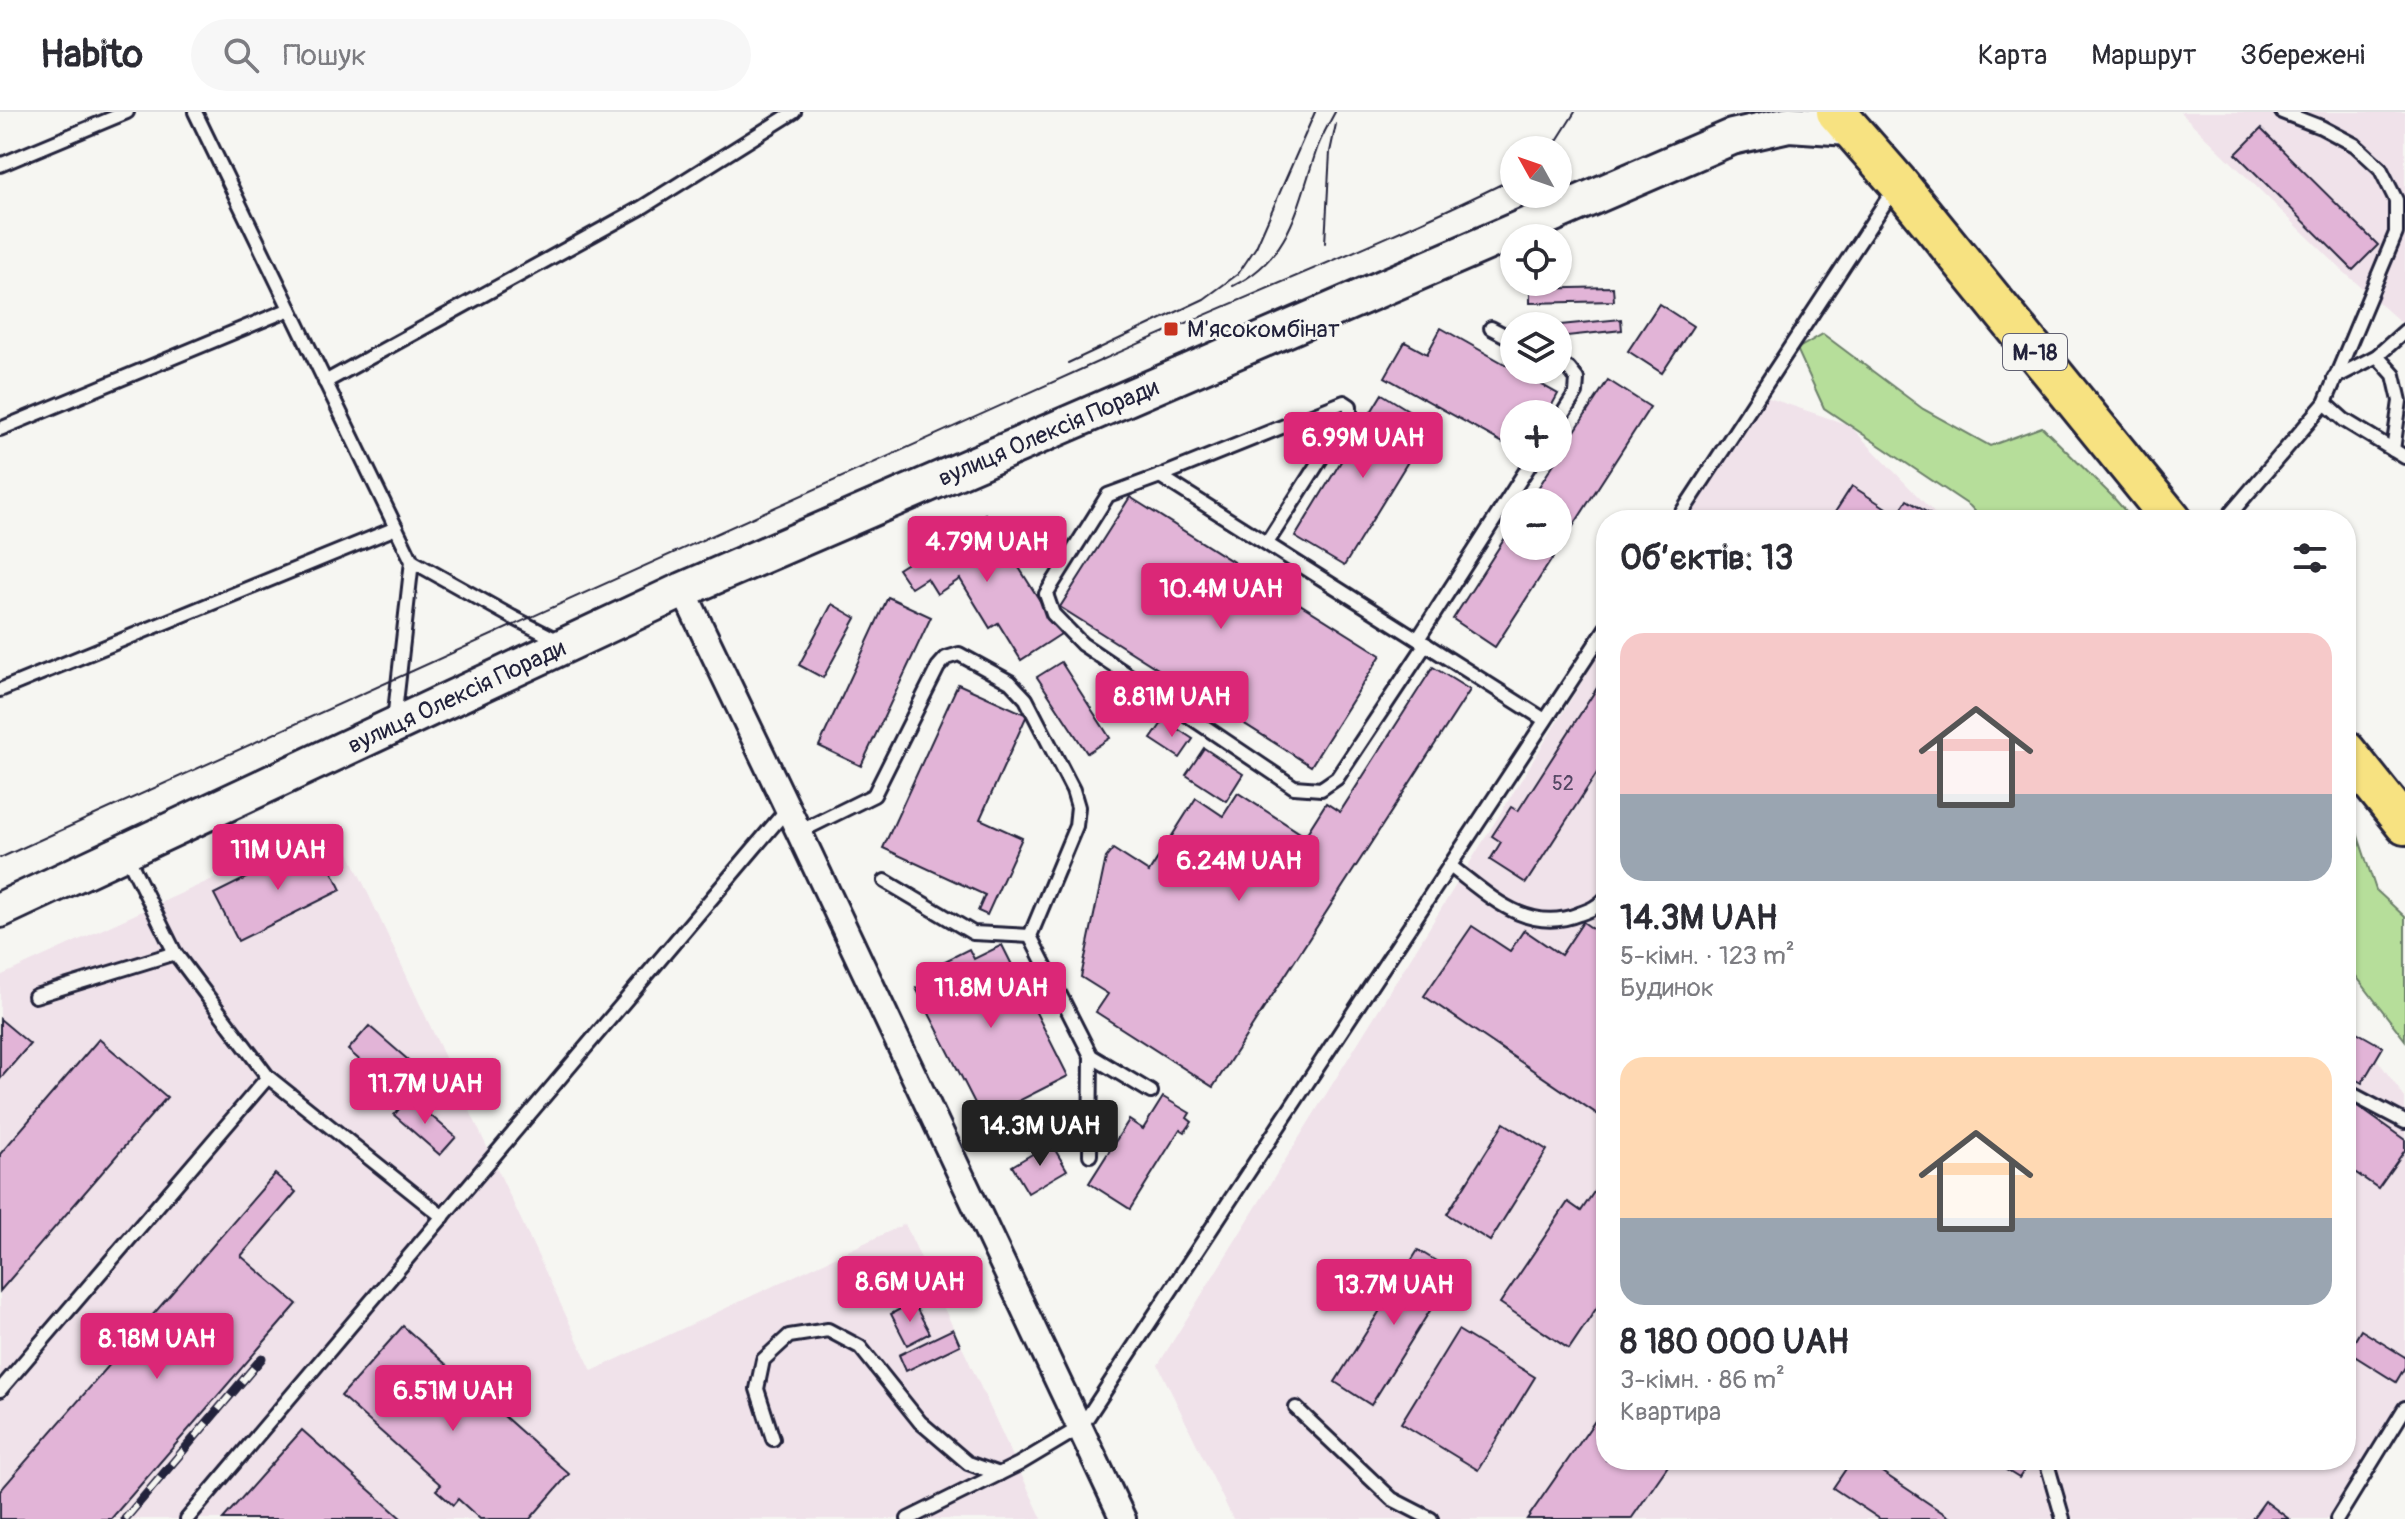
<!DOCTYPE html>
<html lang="uk">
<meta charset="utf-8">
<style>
:root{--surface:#fff;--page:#f7f7f7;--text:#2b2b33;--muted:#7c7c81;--line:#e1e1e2;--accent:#db2777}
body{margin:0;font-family:Pangolin,sans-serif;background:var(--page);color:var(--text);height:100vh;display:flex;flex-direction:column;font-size:30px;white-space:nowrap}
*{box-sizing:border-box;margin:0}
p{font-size:26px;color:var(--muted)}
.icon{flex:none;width:44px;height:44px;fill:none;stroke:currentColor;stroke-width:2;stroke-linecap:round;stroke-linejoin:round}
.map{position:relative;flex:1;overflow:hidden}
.drawer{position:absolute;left:1596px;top:398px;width:760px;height:960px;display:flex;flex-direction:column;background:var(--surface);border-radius:32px;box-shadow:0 2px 6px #0004}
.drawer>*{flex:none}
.needle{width:52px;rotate:310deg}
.fabs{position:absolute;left:1500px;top:24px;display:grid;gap:16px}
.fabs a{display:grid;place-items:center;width:72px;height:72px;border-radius:50%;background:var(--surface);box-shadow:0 2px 6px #0004;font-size:40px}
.price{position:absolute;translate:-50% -68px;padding:0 18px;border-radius:8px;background:var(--accent);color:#fff;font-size:26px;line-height:52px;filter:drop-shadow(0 2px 4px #0008)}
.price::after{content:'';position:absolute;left:50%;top:48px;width:24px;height:18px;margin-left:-12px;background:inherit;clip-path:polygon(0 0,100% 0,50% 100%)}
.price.current{background:#222;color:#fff}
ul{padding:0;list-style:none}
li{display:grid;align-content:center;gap:16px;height:424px;padding:0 24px}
li span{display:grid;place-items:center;height:248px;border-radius:24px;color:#555}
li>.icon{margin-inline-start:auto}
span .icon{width:144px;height:144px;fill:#fffc;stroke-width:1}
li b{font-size:34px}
h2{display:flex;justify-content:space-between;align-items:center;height:96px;padding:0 24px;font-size:34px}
header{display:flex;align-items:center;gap:48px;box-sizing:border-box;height:112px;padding:0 40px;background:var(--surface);border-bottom:2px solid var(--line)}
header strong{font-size:38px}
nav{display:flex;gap:44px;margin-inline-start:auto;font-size:28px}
.search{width:560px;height:72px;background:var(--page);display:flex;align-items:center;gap:20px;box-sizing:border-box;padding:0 28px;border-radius:44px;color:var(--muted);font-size:30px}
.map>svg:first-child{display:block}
.built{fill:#f0e2ea}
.green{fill:#b6de9a;stroke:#6c806a;stroke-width:2}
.building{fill:#e2b4d7;stroke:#22223b;stroke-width:2}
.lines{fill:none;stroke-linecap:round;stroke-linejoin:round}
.service-casing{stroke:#22223b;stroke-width:18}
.minor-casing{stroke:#22223b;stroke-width:30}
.secondary-casing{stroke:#22223b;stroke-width:40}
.trunk-casing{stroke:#22223b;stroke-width:44}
.service{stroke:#f6f6f2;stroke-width:12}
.minor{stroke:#f6f6f2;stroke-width:24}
.secondary{stroke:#f6f6f2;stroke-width:34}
.trunk{stroke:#f7e281;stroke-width:38}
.tram{stroke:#22223b;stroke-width:2}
.rail-casing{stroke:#22223b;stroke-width:9}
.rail{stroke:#f6f6f2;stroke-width:6;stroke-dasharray:18;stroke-linecap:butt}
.poi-dot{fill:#c8321e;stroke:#f6f6f2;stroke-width:3}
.labels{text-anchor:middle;stroke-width:6;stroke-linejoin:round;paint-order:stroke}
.number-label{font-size:20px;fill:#524662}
.shield{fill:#f6f6f2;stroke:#626272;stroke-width:2}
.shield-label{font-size:22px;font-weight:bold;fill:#22223b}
.poi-label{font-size:24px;fill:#22223b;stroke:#f6f6f2;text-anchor:start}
.street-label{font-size:24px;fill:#22223b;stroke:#f6f6f2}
</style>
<header>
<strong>Habito</strong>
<div class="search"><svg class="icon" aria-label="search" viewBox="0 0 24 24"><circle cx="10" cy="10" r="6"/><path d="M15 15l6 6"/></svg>Пошук</div>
<nav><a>Карта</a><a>Маршрут</a><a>Збережені</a></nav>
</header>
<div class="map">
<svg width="2405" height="1407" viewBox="0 0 2405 1407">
<rect width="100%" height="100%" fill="#f6f6f2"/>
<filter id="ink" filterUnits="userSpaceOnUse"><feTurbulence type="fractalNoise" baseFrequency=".0125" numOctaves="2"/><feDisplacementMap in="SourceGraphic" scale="16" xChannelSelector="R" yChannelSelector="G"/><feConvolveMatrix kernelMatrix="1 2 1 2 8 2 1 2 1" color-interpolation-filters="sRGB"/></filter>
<g filter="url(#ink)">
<!-- built -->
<g class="built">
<path d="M 2180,0 L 2405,0 L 2405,214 L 2344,160 Z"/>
<path d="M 1760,283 L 1849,313 L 1941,408 L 1682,408 Z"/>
<path d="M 1606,531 L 1606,1348 L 2346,1348 L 2346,904 L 2405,986 L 2405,1296 L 2337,1407 L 1233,1407 L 1158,1253 Z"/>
<path d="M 335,711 L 592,1259 L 905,1112 L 1042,1407 L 0,1407 L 0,864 Z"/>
</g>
<!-- green -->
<g class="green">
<path d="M 1823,222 L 1923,297 L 1990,334 L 2042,315 L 2113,385 L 2133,408 L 1983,408 L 1970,394 L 1824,296 L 1797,237 Z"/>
<path d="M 2346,688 L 2376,778 L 2405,805 L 2405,928 L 2346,851 Z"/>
</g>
<!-- building -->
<g class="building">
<path d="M 2261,17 L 2378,133 L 2353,158 L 2236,42 Z"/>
<path d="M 1613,175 L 1614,189 L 1530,191 L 1530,177 Z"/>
<path d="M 1659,192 L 1693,214 L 1662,261 L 1628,239 Z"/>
<path d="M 1621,207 L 1622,218 L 1558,225 L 1558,214 L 1550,214 Z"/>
<path d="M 1441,216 L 1558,282 L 1547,302 L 1514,302 L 1514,337 L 1385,265 L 1405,230 L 1427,242 Z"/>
<path d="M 1608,268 L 1650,295 L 1495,535 L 1453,507 L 1514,412 L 1514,434 L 1558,434 L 1558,390 L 1529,390 Z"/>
<path d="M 1382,282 L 1431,312 L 1344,454 L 1295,425 Z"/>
<path d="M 1852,374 L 1897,403 L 1907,388 L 1936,406 L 1830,408 Z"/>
<path d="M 1130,385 L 1381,543 L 1311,654 L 1060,495 Z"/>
<path d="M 985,402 L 1061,522 L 1021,548 L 998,511 L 990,516 L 960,467 L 937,482 L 927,466 L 911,476 L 898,457 Z"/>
<path d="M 888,485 L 931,505 L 861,654 L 819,634 Z"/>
<path d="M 832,492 L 856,506 L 823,566 L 799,553 Z"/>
<path d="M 1061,550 L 1110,626 L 1087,641 L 1037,565 Z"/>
<path d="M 1433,555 L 1470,578 L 1213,975 L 1096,900 L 1108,882 L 1081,865 L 1106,746 L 1113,737 L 1149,760 L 1196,686 L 1223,704 L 1238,681 L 1305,724 L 1326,691 L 1340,700 Z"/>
<path d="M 1606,562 L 1606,647 L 1526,771 L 1490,748 L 1501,730 L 1492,724 L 1511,695 L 1518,699 Z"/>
<path d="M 958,572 L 1027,603 L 980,707 L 1022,726 L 987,803 L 978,799 L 985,783 L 883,736 Z"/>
<path d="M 1164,608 L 1193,627 L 1180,646 L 1151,627 Z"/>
<path d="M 1204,636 L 1243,662 L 1226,689 L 1186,663 Z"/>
<path d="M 318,730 L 341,778 L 238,829 L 214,782 Z"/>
<path d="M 1583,810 L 1606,826 L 1606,1008 L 1424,884 L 1472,814 L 1510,839 L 1524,818 L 1561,843 Z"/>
<path d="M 1002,833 L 1068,964 L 983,1007 L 916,876 L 936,866 L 931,856 L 969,837 L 974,847 Z"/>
<path d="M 0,907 L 30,932 L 0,967 Z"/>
<path d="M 369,914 L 421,959 L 400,983 L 348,938 Z"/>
<path d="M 2346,914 L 2383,935 L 2362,971 L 2346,962 Z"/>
<path d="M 99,927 L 167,985 L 0,1179 L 0,1042 Z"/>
<path d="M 409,985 L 456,1025 L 440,1043 L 394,1003 Z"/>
<path d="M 1163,985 L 1190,1001 L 1187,1006 L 1192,1010 L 1185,1020 L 1180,1017 L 1130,1097 L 1089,1071 L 1129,1008 L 1143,1017 Z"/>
<path d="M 2356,993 L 2405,1028 L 2405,1038 L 2378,1076 L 2346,1054 L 2346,1008 Z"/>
<path d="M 1504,1011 L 1547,1038 L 1490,1129 L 1447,1102 Z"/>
<path d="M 1051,1031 L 1067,1058 L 1028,1081 L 1012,1054 Z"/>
<path d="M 275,1062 L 296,1080 L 241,1144 L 297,1192 L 111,1407 L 0,1407 L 0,1379 Z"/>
<path d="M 1606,1062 L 1606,1182 L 1569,1237 L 1500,1191 L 1568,1090 L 1581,1099 Z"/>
<path d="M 1418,1138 L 1454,1160 L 1371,1293 L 1335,1270 Z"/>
<path d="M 913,1190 L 930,1221 L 907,1233 L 891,1202 Z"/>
<path d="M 403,1214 L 569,1362 L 530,1407 L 480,1407 L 458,1387 L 453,1393 L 436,1378 L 441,1373 L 341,1284 Z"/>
<path d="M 953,1217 L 960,1233 L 906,1259 L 899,1243 Z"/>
<path d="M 1458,1218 L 1535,1265 L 1478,1358 L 1401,1311 Z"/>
<path d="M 2361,1218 L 2405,1245 L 2405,1255 L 2396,1270 L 2348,1240 Z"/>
<path d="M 1606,1293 L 1606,1348 L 1672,1348 L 1631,1407 L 1527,1407 Z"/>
<path d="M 302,1318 L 402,1407 L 223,1407 Z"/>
<path d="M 1852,1348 L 1864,1348 L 1952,1407 L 1880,1407 L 1833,1376 Z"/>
<path d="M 1990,1348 L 2031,1348 L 2019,1366 Z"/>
<path d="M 2265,1389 L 2289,1407 L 2252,1407 Z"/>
</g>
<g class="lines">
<defs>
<g id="service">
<path d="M 195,0 L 412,449 L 512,505 L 561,530"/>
<path d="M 0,53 L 127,0"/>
<path d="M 1491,216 L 1514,228"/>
<path d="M 2377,244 L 2394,263 L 2400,289 L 2393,338"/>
<path d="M 1558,251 L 1569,257 L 1577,267 L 1576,281 L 1558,309"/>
<path d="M 2334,266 L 2377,244 L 2405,219"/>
<path d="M 325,270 L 641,96 L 794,0"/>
<path d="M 2325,291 L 2344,308 L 2405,345"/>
<path d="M 0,317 L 290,197"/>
<path d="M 1160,364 L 1108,383 L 1046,482 L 1053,502 L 1082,532 L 1294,675 L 1321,677 L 1337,666 L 1426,532"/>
<path d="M 1677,408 L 1894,77"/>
<path d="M 2225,408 L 2325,291 L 2396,121 L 2396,88 L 2380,56 L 2355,33 L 2321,15 L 2282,0"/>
<path d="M 1267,431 L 1350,301 L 1350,294 L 1344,290 L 1160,364 L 1545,608"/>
<path d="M 1418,527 L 1534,346"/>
<path d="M 0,578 L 396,416"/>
<path d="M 394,609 L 412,449"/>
<path d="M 799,720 L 874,683 L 938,555 L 946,546 L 959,542 L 1010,570 L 1026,587 L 1073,678 L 1078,695 L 1076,714 L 1030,824 L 1091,944 L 1151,980"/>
<path d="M 126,742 L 175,841 L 268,965 L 443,1105"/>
<path d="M 1450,754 C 1489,783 1527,823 1579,802 C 1590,798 1598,795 1606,786"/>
<path d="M 885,769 L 973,821 L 1030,824"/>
<path d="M 35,884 L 175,841"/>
<path d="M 2346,979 L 2405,1010"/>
<path d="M 1090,1043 L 1091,944"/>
<path d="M 0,1278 L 268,965"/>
<path d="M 1296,1296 L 1392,1387 L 1431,1407"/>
<path d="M 773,1327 L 757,1277 L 763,1248 L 789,1224 L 828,1218 L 860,1235 L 920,1310 L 968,1351 L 999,1362"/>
<path d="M 2046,1348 L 2063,1407"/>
<path d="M 187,1407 L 788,696"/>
<path d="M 908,1407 L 1019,1352 L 1081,1315 L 1606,516"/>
<path d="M 2337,1407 L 2405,1296"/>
</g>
<path id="minor" d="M 683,478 L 799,720 L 1123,1407"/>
<g id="secondary">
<path id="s1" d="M 0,798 L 683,478 L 1732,25 L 1789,12 L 1849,16"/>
</g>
<g id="trunk">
<path d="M 1836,0 L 1898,71 L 2172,408"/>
<path d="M 2346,639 L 2405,713"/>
</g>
</defs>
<!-- service casing -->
<use href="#service" class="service-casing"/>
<!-- minor casing -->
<use href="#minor" class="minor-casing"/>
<!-- secondary casing -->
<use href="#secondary" class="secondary-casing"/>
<!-- trunk casing -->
<use href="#trunk" class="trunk-casing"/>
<!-- service -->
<use href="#service" class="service"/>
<!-- minor -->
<use href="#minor" class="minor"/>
<!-- secondary -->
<use href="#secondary" class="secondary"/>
<!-- trunk -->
<use href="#trunk" class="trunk"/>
<!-- tram -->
<g class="tram">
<path d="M 1551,38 L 1575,0"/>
<path d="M 1325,131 L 1330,40 L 1336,12"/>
<path d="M 1233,174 C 1293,145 1298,90 1318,34 C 1323,22 1329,11 1335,0"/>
<path d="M 1068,251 L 1204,187 L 1238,162 L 1256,135 L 1315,0"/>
<path d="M 0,746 C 366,578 735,414 1102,248 C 1239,186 1379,133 1514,66"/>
</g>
<defs>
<path id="rail" d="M 125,1407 L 262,1246"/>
</defs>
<!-- rail casing -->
<use href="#rail" class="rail-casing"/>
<!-- rail -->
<use href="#rail" class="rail"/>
</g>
</g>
<!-- markers -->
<rect class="poi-dot" x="1163" y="209" width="16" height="16" rx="4"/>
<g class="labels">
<!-- number labels -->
<g class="number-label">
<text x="1563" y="678">52</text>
</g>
<!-- shield labels -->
<rect class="shield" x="2003" y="222" width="64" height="36" rx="6"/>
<g class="shield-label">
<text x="2035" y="248">М-18</text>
</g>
<!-- poi labels -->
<g class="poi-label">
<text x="1187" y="225">М'ясокомбінат</text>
</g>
<!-- street labels -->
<g class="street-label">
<text dy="8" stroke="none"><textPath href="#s1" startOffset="1152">вулиця Олексія Поради</textPath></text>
<text dy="8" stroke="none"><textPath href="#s1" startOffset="504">вулиця Олексія Поради</textPath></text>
</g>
</g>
</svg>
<div class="fabs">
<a><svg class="needle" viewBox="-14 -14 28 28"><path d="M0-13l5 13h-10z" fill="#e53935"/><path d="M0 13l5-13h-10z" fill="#7c7c81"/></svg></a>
<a><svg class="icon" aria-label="locate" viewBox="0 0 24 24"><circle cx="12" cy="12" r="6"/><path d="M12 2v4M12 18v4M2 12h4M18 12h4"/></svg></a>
<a><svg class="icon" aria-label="layers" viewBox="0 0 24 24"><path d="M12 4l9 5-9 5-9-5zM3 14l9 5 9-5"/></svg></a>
<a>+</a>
<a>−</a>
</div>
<b class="price" style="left:1363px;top:368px">6.99M UAH</b>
<b class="price" style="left:987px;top:472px">4.79M UAH</b>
<b class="price" style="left:1221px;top:519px">10.4M UAH</b>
<b class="price" style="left:1172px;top:627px">8.81M UAH</b>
<b class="price" style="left:278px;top:780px">11M UAH</b>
<b class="price" style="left:1239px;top:791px">6.24M UAH</b>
<b class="price" style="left:991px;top:918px">11.8M UAH</b>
<b class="price" style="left:425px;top:1014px">11.7M UAH</b>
<b class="price current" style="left:1040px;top:1056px">14.3M UAH</b>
<b class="price" style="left:910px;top:1212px">8.6M UAH</b>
<b class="price" style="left:1394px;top:1215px">13.7M UAH</b>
<b class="price" style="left:157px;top:1269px">8.18M UAH</b>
<b class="price" style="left:453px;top:1321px">6.51M UAH</b>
<section class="drawer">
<h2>Об’єктів: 13<svg class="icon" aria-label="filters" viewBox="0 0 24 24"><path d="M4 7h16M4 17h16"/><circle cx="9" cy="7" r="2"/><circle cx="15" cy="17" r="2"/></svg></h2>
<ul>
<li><span style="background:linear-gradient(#f6c9c9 65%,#9aa5b1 0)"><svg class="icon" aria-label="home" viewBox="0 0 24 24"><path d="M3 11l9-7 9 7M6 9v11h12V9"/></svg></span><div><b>14.3M UAH</b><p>5-кімн. · 123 m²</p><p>Будинок</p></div></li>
<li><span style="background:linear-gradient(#ffd9b3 65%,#9aa5b1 0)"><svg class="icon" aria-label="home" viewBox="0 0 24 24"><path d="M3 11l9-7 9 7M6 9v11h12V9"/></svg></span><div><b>8 180 000 UAH</b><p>3-кімн. · 86 m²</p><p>Квартира</p></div></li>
</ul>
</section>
</div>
